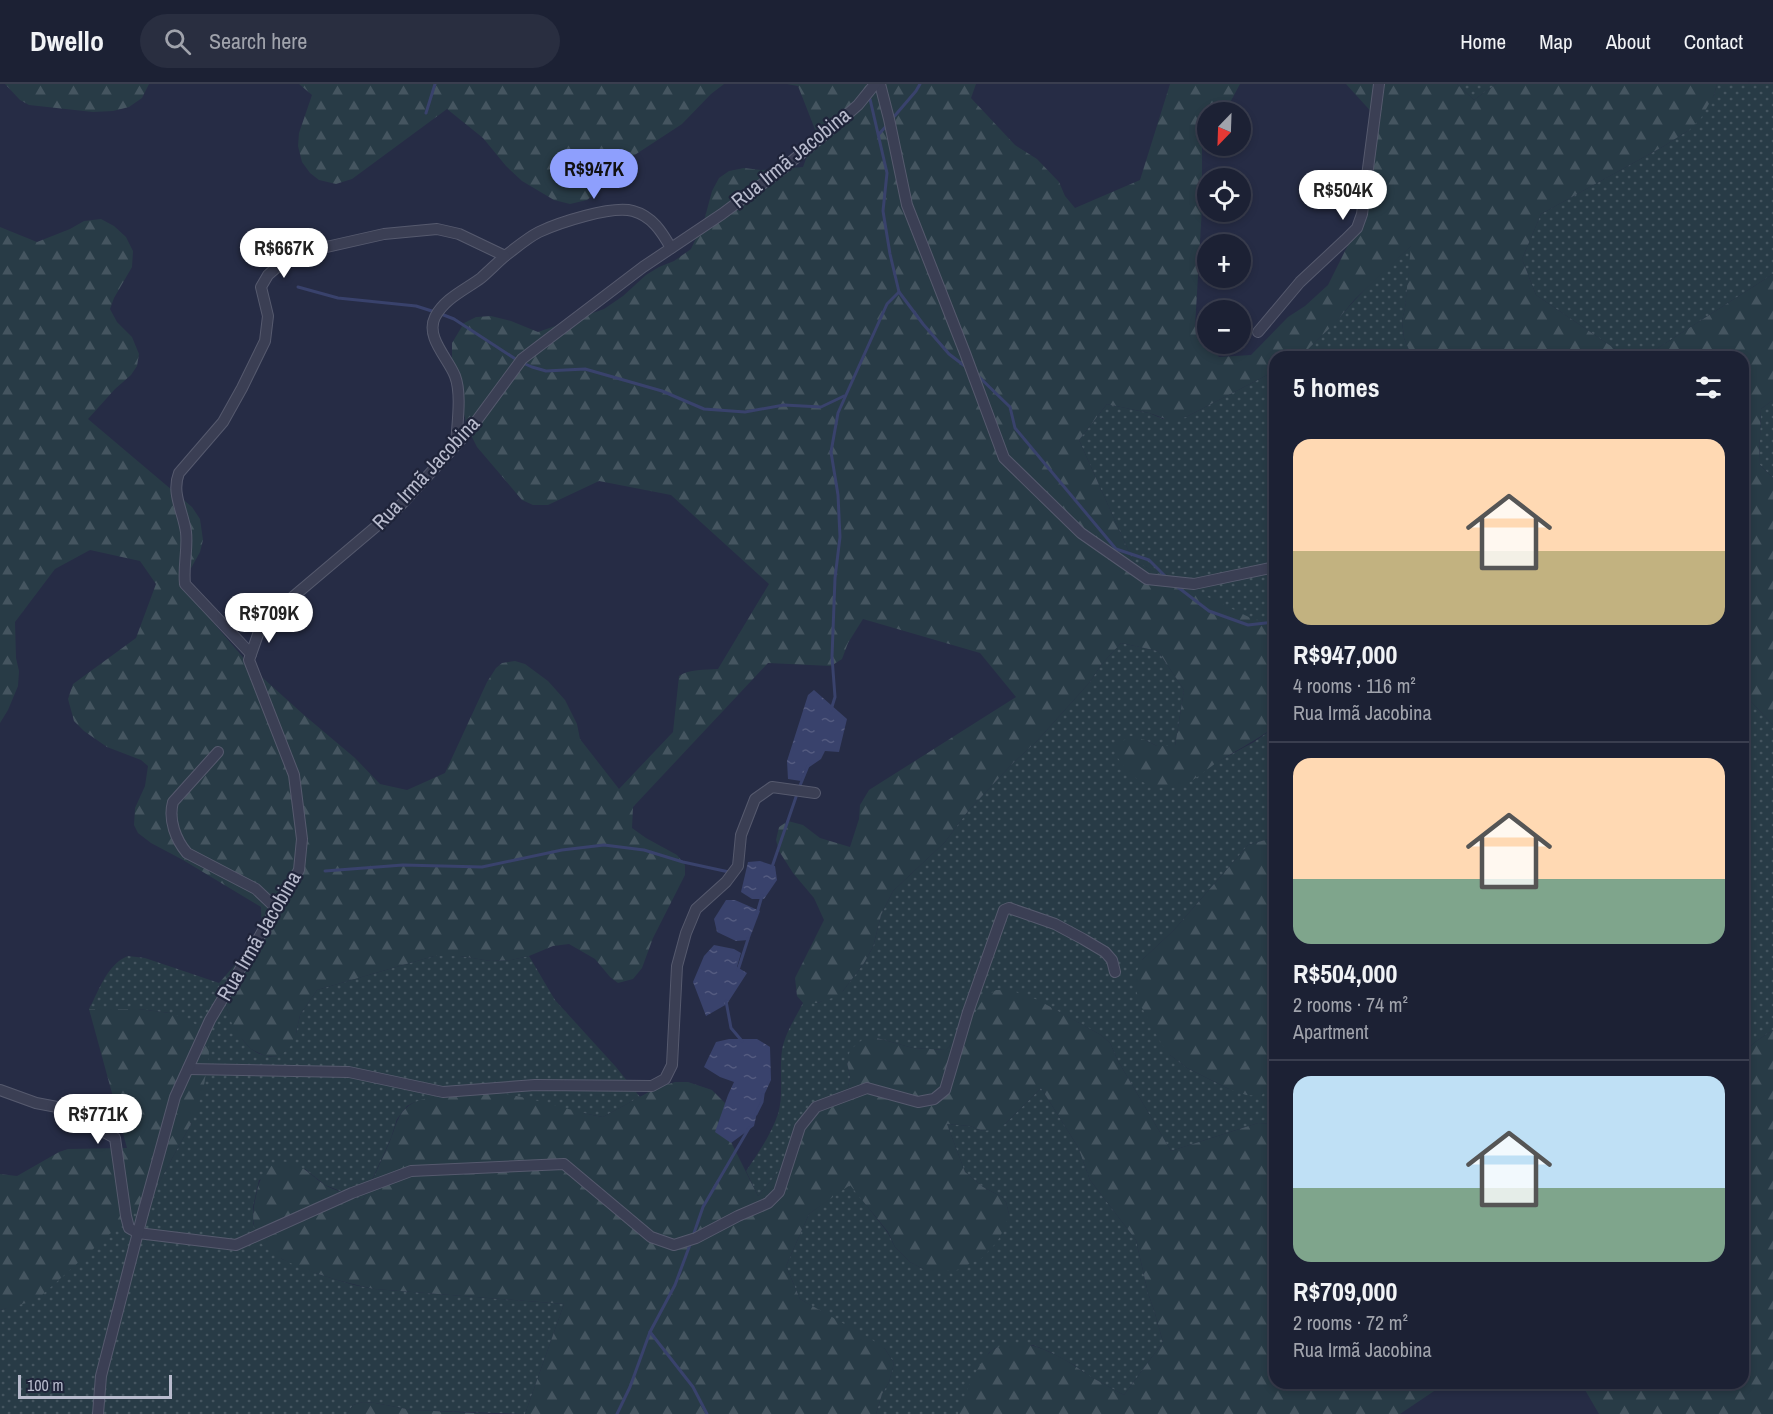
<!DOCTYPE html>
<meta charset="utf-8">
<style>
:root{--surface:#1c2134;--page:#292e40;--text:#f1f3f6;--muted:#a0a3ac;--line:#3a3e4f;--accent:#8e9ffd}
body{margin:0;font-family:"Archivo Narrow",sans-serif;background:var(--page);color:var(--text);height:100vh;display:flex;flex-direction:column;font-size:22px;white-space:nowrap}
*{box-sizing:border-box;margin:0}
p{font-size:20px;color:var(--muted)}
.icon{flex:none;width:33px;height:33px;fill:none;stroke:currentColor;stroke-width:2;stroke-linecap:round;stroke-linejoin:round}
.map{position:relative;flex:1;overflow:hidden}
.details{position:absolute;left:1269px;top:267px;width:480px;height:1038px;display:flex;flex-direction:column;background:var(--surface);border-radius:18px;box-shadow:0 3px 9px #0003,0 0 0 2px var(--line)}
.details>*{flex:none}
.needle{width:39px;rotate:203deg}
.tools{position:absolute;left:1197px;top:18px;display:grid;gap:12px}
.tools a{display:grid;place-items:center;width:54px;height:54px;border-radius:50%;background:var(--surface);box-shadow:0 3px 9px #0003,0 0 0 2px var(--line);font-size:30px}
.scale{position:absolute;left:18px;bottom:15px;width:154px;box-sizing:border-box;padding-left:6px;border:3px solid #b8bbcd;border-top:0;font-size:16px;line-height:21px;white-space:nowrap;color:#b8bbcd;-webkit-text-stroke:4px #1f243a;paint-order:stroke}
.price{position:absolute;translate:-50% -51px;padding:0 14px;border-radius:21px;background:#fff;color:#222;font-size:20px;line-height:39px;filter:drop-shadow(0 2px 3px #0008)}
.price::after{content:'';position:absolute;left:50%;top:36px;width:18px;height:14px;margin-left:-9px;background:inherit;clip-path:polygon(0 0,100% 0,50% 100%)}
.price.active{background:var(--accent);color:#111}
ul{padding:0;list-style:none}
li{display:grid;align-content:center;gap:12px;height:318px;padding:0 24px}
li+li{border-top:2px solid var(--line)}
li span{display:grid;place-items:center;height:186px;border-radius:18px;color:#555}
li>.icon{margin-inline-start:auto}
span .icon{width:108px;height:108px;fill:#fffc;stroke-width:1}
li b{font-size:26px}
h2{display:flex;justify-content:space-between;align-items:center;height:72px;padding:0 24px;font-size:26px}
header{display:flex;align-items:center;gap:36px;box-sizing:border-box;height:84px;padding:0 30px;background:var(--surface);border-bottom:2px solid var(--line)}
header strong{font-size:28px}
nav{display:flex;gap:33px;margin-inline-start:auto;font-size:21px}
.search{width:420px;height:54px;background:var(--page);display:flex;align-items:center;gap:15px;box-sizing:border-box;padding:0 21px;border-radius:33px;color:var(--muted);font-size:22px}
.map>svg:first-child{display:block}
.grass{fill:url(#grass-dots)}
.forest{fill:url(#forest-firs)}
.water{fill:url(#water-ripples)}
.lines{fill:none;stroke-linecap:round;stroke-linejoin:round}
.stream{stroke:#39426c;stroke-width:3}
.minor-casing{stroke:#565a6e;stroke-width:12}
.minor{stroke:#3b3f54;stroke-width:10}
.labels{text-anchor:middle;stroke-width:4.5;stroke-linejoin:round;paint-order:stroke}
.street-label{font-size:21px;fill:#b8bbcd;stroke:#1f243a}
</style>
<header>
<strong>Dwello</strong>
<div class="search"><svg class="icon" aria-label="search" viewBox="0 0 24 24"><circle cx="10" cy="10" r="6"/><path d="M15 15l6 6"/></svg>Search here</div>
<nav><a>Home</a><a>Map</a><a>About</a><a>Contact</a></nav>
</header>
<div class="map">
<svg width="1773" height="1330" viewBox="0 0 1773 1330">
<defs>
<pattern id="grass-dots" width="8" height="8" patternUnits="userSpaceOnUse" patternTransform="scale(1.5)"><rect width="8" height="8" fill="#283b46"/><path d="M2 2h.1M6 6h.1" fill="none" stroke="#455560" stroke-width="1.8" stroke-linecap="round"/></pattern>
<pattern id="forest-firs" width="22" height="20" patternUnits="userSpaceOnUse" patternTransform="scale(1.5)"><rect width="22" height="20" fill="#283b46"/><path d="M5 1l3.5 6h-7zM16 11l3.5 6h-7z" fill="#455560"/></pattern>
<pattern id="water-ripples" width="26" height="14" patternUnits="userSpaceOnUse" patternTransform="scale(1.5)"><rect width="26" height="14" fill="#39426c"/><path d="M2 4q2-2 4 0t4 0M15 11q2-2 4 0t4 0" fill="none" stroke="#545b80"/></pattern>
</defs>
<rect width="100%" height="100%" fill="#262c45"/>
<!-- grass -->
<g class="grass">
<path d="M 1457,0 L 1496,0 L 1474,16 Z"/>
<path d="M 1717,0 L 1773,0 L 1773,190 L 1644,273 L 1627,273 L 1536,211 L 1522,175 L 1541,130 L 1664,62 L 1689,46 L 1714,11 Z"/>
<path d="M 1412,161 L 1405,224 L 1402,237 L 1404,254 L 1412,273 L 1297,273 C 1319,257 1336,237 1354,217 C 1372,197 1393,179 1412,161 Z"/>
<path d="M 1275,287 L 1275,537 L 1255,537 L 1133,477 L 1079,356 L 1107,320 L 1149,329 L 1163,335 L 1186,333 Z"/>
<path d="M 1773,316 L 1773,394 L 1759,380 L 1761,325 Z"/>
<path d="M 1121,559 L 1158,567 L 1184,606 L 1175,662 L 1157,662 L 1145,656 L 1116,661 L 1217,678 L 1254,658 L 1275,643 L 1275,753 L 1248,761 L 1174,846 L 1142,876 L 1170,971 L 1187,984 L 1229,1005 L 1275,985 L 1274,956 L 1275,951 L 1275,1040 L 1258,1039 L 1171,1067 L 1118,977 L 1110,959 L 1101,951 L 1037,916 L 967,942 L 946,966 L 913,964 L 877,954 L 847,978 L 850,993 L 848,1004 L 821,1025 L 784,1081 L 758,1112 L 746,1087 C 758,1069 771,1051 778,1030 C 784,1009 779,987 782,966 C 785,949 796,933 803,919 L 818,919 L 843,907 L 864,879 L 873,863 L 881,831 L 893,807 L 945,758 L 968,727 L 1013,679 L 1036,658 L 1090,598 L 1101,581 Z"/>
<path d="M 1743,609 L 1773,641 L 1773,946 L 1755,958 L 1743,970 L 1743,905 L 1745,904 L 1745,878 L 1743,877 Z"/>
<path d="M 128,872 L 145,874 L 219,899 C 226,922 237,966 266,972 C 270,973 276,972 280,972 L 296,950 L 300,931 L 317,906 L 434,872 L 460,872 L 491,877 L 511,876 L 529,872 L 555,916 L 616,983 L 640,1013 L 603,1033 L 583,1029 L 415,1018 L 407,1022 L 397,1035 L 391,1054 L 363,1116 L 325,1101 L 305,1085 L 259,1096 L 253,1123 L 253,1140 L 282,1175 L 318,1190 L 354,1201 L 375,1205 L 564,1220 L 525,1330 L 412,1326 L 375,1319 L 363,1318 L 353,1321 L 347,1330 L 0,1330 L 0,1226 L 7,1224 L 151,1113 L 192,1038 L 170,929 L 138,925 L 89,925 C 99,907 107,880 128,872 Z"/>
<path d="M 1041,1004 L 1078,1063 L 1090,1096 L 1136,1156 L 1148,1209 L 1154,1226 L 1163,1258 L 1124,1311 L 1089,1292 L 1074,1281 L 1050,1268 L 1033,1261 L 995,1264 L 989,1269 L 979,1284 L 958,1330 L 876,1330 L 882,1310 L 889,1298 L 894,1279 L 885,1265 L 800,1215 L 786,1182 L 809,1130 L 850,1100 L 888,1149 L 895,1163 L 910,1178 L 923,1185 L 1009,1130 L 1006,1118 L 1002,1113 L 983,1103 L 965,1088 L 947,1040 L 970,1042 L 983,1047 L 1005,1040 Z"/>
</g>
<!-- forest -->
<g class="forest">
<path d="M 5,0 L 149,0 L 142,14 L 129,23 L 113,27 L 93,28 L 29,21 L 20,16 Z"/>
<path d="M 299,0 L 724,0 L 711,10 L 682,40 L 624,78 L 600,106 L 587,116 L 570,120 L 554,116 L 522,97 L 506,82 L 483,54 L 447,25 L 352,95 L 336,100 L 319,96 L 310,89 L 302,78 L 298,62 L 299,49 L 312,11 Z"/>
<path d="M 787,0 L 976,0 L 971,14 L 1015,61 L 1037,75 L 1059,98 L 1065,112 L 1075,124 L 1140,96 L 1170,0 L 1240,0 L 1225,28 L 1208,28 L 1207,51 L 1202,58 L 1202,124 L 1195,243 L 1219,273 L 1251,271 L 1288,233 L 1305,222 L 1328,201 L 1357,143 L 1375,32 L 1346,0 L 1457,0 L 1474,16 L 1496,0 L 1717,0 L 1714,11 L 1701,34 L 1689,46 L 1664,62 L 1541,130 L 1522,175 L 1536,211 L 1627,273 L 1412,273 L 1404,254 L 1402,237 L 1405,224 L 1411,162 L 1355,215 L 1334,240 L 1308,265 L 1297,273 L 1275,273 L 1275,287 L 1186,333 C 1164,340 1164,332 1145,328 C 1132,325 1119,323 1107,320 L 1079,356 L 1133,477 L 1255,536 L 1275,537 L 1275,643 C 1256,656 1236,667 1216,679 C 1206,686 1196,695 1186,700 C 1168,708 1144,703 1130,689 C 1124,684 1120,677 1116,671 L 1116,661 L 1131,652 L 1145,656 L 1157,662 L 1175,662 L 1184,606 L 1158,567 L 1121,559 L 1101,581 L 1090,598 L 1036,658 L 1013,679 L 968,727 L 945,758 L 893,807 L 881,831 L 873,863 L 864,879 L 843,907 L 835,913 L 817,919 L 803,919 L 797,912 L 795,894 L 824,836 L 814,814 L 793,789 L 779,767 L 776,756 L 779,743 L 788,737 L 803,741 L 820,754 L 850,763 L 859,735 L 860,721 L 869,706 L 1016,613 L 980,569 L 863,535 L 848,559 L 842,575 L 831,582 L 768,579 L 633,723 L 632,744 L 646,754 L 677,771 L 685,781 L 685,791 L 653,854 L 642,884 L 633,895 L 618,899 L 610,893 L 595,875 L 569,860 L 553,862 L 529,872 L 511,876 L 491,877 L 460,872 L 434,872 L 317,906 L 300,931 L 296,950 L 290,963 L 280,972 L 265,972 L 251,965 L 240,953 L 233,943 L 219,899 L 262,850 L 261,823 L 183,776 L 151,759 L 138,749 L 134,741 L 135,724 L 145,702 L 148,682 L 141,676 L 107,663 L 84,647 L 74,637 L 68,615 L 73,600 L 136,554 L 156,500 L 140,477 L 90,466 L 55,485 L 15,538 L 16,574 L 19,587 L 18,602 L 8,626 L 0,639 L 0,143 L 37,158 L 70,145 L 84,137 L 101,135 L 114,142 L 126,153 L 133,167 L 132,183 L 114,214 L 110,225 L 117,238 L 132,253 L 139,270 L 137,282 L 131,291 L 115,305 L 88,335 L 192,423 L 200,435 L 203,456 L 200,468 L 190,486 L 188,509 L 253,585 L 304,631 L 355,674 L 380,700 L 407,706 L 445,689 L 487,598 L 496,584 L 502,579 L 515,577 L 525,580 L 548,597 L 565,616 L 577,640 L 580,655 L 619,705 L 673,648 L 679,592 C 689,585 705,586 718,585 L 769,500 L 671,411 L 599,397 L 548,421 L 533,421 L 522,416 L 511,403 L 477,363 L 467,343 L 452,277 L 452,259 L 464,239 L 476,233 L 491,232 L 511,237 L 538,248 L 604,225 L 623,212 L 646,191 L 659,183 L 674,177 L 691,165 L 704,137 L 712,107 L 719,94 L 729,87 L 744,84 L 761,86 L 803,83 L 816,48 L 798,2 Z"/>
<path d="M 1773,190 L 1773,316 L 1761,325 L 1759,380 L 1773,394 L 1773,641 L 1743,609 L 1743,273 L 1644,273 Z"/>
<path d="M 1275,753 L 1275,985 L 1273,999 L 1261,1012 L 1246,1011 L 1229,1005 L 1187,984 L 1170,971 L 1161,959 L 1141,922 L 1135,903 L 1135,891 L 1142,876 L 1174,846 L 1248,761 Z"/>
<path d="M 1743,877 L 1745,878 L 1752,890 L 1743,905 Z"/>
<path d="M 996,906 L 1010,906 L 1038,916 L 1101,951 L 1110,959 L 1118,977 L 1171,1067 L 1258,1039 L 1275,1040 L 1275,1299 L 1446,1299 L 1400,1330 L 958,1330 C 964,1313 978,1276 994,1265 C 1017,1250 1051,1267 1072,1280 C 1079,1284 1084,1289 1091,1293 C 1102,1299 1113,1305 1124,1311 L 1163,1258 L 1154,1226 L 1148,1209 L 1136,1156 L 1090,1096 L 1078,1063 L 1041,1004 L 1005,1040 L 993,1046 L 983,1047 L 970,1042 L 947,1040 L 965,1088 L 983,1103 L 1002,1113 L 1006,1118 L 1009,1130 L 1005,1143 L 997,1158 L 982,1174 L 957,1186 L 936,1188 L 923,1185 L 910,1178 L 895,1163 L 888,1148 L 850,1101 L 809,1130 L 786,1182 L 800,1215 L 871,1255 L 885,1265 L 894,1279 L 889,1298 L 882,1310 L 876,1330 L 525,1330 L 564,1220 L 375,1205 C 348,1200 274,1181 259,1156 C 249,1139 254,1120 258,1103 C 261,1092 269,1079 281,1078 C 299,1076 311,1092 325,1101 C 336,1107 351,1111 363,1116 C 372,1097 381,1077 390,1057 C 395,1045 396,1034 406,1024 C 415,1015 432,1013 444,1012 C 463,1010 481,1007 500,1009 C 535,1014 569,1027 603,1033 L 656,1004 L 675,998 L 688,998 L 712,1006 L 726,1020 L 726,1048 L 758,1112 L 784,1081 L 803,1046 L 821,1025 L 848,1004 L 850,993 L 847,978 L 850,966 L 862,956 L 877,954 L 913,964 L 946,966 L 967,942 L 984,914 Z"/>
<path d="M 89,925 L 138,925 L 170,929 L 187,935 L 201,944 L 208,956 L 209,971 L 203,1007 L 192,1038 L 151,1113 L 41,1212 L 30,1218 L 0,1226 L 0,1090 L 17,1092 L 59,1068 L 68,1065 L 127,1064 Z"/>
<path d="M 1773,946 L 1773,1330 L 1599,1330 L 1581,1299 L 1743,1299 L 1743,970 L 1755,958 Z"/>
<path d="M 363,1318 L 375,1319 L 412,1326 L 496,1330 L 347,1330 L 353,1321 Z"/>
</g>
<!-- water -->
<g class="water">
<path d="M 814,606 L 847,635 L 839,668 L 825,667 L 821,675 L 805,686 L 801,697 L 788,695 L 787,677 L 808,611 Z"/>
<path d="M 760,777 L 775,782 L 777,796 L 764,815 L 752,815 L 741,808 L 748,778 Z"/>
<path d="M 726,816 L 735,816 L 760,827 L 749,856 L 736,857 L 717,848 L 714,835 Z"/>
<path d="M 714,861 L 734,865 L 741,869 L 737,883 L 747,889 L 727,920 L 706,932 L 693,898 L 704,872 Z"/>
<path d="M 729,955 L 757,955 L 770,963 L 771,996 L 758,1024 L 754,1042 L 731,1059 L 715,1048 L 728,1011 L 734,998 L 720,993 L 704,983 L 716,958 Z"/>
</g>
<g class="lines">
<!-- stream -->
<g class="stream">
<path d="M 870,15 L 887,89 L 883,127 L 890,170 L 899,208 L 923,240 L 949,270 L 966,283"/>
<path d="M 426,29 L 435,0"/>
<path d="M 892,35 L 916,7 L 920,0"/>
<path d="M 879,50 L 888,40"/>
<path d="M 298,203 L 338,214 L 416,222 L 435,228"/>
<path d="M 441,230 L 454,235 L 517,276"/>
<path d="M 523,279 L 532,283 L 546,287 L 585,285 L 662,307 L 704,325 L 745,328 L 784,321 L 821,323 L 844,312"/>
<path d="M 976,290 L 1010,323 L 1015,344 L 1116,465 L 1149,476 L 1166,493"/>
<path d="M 1175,501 L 1209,527 L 1248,541 L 1275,538"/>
<path d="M 831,626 L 835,613 L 832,573 L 835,494 L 840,453 L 838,411 L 831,368 L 838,329 L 846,311 L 887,220 L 899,208"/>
<path d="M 799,704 L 808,682"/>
<path d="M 772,783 L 797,710"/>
<path d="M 325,787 L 403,781 L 482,783 L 562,766 L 604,761 L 644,766 L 683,778 L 729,788"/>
<path d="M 757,829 L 762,812"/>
<path d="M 738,886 L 748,855"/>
<path d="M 726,917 L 731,944 L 742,957"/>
<path d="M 756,1030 L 762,1018 L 763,1011"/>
<path d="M 693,1152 L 703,1123 L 749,1044"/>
<path d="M 650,1248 L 693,1303 L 707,1330"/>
<path d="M 617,1330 L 630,1303 L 650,1248 L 675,1201 L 691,1158"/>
</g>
<defs>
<g id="minor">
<path d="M 880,0 L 889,35 L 907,121 L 965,269 L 1004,374 L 1081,449 L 1147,495 L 1194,500 L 1275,483"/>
<path d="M 505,172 C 516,164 527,154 539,148 C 558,139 612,121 633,127 C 652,132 662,148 671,164"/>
<path d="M 1258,248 L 1300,198 L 1345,156 L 1357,144 L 1362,130 L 1366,100 L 1379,0"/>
<path d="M 251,570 L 185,500 C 183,482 188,465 186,448 C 183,427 171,409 179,389 L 223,338 L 242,304 L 265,257 L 268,232 L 261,203 L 268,191 L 291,171 L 384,150 L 437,145 L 459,150 L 505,172 C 497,179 489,187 481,194 C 465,206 445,214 435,233 C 425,253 448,274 455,292 C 462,310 457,341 456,361"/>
<path d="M 218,668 L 173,718 C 168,736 176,756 187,769 L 256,805 L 276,824"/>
<path d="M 188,985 L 349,988 L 443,1008 L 535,1001 L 652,1002 L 665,995 L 672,981 L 677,882 L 686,849 L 696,825 L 726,798 L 738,782 L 741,751 L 755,715 L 772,703 L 815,709"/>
<path d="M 0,1006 L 36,1019 L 78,1027 L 102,1047 L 115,1054 L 126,1132 L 129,1144 L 138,1149 L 236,1161 L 352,1109 L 411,1087 L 564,1080 L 651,1153 L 674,1161 L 696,1154 L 738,1132 L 768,1119 L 779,1108 L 800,1043 L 816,1023 L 867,1004 L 918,1018 L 934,1015 L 945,1006 L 968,928 L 1004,826 L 1009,824 L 1055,840 L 1083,855 L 1105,868 L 1112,876 L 1115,888"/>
<path d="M 98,1330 L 101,1292 L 142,1133 L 175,1013 L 210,936 L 299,786 L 302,755 L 294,691 L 249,576 L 262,539 L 398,424 L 469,347 L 522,275 L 643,183 L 722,130 L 781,86 L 825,50 L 858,21 L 875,0"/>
</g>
</defs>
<!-- minor casing -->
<use href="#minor" class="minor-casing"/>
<!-- minor -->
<use href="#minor" class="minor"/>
</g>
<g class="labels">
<!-- street labels -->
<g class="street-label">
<text transform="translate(791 74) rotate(-39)" y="7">Rua Irmã Jacobina</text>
<text transform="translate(426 389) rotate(-47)" y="7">Rua Irmã Jacobina</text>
<text transform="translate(259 852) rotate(-60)" y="7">Rua Irmã Jacobina</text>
</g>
</g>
</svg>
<div class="tools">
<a><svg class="needle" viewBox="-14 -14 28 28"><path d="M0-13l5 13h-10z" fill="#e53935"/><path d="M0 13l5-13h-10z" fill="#a0a3ac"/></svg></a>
<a><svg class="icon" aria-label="locate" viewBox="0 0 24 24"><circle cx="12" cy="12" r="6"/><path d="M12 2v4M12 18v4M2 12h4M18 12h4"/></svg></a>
<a>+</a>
<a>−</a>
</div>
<div class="scale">100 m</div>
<b class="price active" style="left:594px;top:116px">R$947K</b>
<b class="price" style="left:1343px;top:137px">R$504K</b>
<b class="price" style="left:284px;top:195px">R$667K</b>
<b class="price" style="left:269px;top:560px">R$709K</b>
<b class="price" style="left:98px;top:1061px">R$771K</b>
<section class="details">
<h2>5 homes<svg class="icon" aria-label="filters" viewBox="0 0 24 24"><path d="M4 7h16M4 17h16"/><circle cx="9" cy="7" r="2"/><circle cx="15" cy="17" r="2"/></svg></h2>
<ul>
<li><span style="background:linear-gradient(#ffd9b3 60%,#c2b280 0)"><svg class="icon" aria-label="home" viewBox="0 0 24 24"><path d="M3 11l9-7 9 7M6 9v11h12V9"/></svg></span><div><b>R$947,000</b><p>4 rooms · 116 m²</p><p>Rua Irmã Jacobina</p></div></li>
<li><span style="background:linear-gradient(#ffd9b3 65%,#7fa58c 0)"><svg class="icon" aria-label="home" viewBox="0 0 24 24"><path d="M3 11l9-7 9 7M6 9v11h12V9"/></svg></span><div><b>R$504,000</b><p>2 rooms · 74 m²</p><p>Apartment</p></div></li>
<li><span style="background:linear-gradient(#bfe0f5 60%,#7fa58c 0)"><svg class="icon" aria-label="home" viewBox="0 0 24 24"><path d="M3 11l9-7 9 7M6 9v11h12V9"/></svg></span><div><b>R$709,000</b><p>2 rooms · 72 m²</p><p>Rua Irmã Jacobina</p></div></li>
</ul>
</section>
</div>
